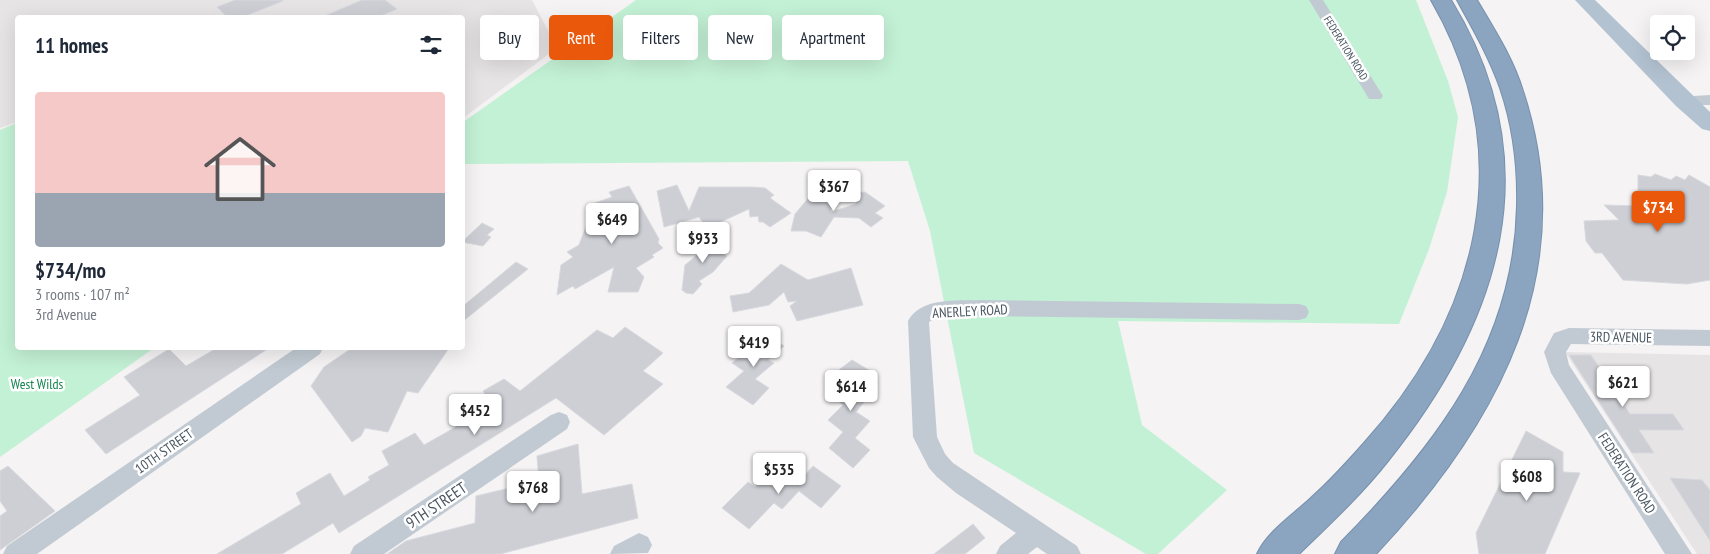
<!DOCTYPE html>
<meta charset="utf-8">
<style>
:root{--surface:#fff;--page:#f2f2f3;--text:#1f2937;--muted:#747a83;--accent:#ea580c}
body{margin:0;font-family:"PT Sans Narrow",sans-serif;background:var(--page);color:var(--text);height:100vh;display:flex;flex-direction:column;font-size:19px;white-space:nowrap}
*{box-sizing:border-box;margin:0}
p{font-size:16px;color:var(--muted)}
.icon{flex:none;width:28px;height:28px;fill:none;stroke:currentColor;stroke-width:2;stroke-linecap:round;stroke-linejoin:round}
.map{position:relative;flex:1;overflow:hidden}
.drawer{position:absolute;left:15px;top:15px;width:450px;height:335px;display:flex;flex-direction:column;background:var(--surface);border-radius:5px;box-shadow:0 5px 20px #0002}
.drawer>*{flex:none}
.hud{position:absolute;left:480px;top:15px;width:475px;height:45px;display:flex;gap:10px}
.tools{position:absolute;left:1650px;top:15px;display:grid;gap:10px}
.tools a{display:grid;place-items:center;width:45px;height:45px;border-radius:5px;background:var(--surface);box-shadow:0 5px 20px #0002;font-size:25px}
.price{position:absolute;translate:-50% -42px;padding:0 11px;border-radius:5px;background:#fff;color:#222;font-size:16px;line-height:32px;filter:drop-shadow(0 1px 2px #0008)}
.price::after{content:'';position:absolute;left:50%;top:30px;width:15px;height:11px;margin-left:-8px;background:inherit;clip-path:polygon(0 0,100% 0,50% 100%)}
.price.current{background:var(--accent);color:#fff}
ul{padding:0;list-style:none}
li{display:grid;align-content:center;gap:10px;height:265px;padding:0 20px}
li span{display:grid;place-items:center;height:155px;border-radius:5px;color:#555}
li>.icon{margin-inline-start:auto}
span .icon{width:90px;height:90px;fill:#fffc;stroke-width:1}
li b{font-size:21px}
h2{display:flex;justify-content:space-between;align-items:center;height:60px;padding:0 20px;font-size:21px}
.pill{padding:0 18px;border-radius:5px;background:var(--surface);box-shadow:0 5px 20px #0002;font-size:18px;line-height:45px}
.pill.current{background:var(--accent);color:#fff}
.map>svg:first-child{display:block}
.education{fill:#e6e4e5}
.green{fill:#c3f1d5}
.building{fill:#cdcfd5;stroke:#d7d9de}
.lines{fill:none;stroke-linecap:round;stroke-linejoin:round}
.highway-casing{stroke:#7690ad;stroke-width:2}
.minor{fill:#c1cad2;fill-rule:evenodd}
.major{fill:#b3c2d1;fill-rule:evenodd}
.highway{fill:#8ba5c1;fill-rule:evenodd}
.labels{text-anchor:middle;stroke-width:5;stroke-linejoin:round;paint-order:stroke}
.far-street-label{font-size:11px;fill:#4a5661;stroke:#fff}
.street-label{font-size:14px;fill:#4a5661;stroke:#fff}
.park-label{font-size:14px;fill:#17864f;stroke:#fff}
.near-street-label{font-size:16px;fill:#4a5661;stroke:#fff}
</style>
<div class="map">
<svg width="1710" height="554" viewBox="0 0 1710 554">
<rect width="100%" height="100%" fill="#f5f3f3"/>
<!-- education -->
<g class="education">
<path d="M 0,0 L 532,0 L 557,48 L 463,118 L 462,18 L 18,18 L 17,122 L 0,128 Z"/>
<path d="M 1565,352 L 1710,355 L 1710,554 L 1697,554 Z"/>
</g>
<!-- green -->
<g class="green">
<path d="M 636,0 L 1416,0 L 1448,81 L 1458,117 L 1447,192 L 1429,249 L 1399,324 L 1118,321 L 1142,425 L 1227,490 L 1158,554 L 1146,554 L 974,453 L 930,231 L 908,161 L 463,164 L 462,123 Z"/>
<path d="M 17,123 L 18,348 L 154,348 L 0,457 L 0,130 Z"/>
</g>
<!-- building -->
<g class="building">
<path d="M 235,0 L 283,0 L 283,1 L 240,18 L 228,18 L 217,7 Z"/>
<path d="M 362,0 L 385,0 L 397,9 L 376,18 L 320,18 Z"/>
<path d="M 1655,174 L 1671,180 L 1676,176 L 1685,180 L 1689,175 L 1710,187 L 1710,280 L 1687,284 L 1623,280 L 1602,253 L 1595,253 L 1586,241 L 1584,221 L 1619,220 L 1604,205 L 1638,206 L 1638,175 L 1651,177 Z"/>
<path d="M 677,185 L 689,211 L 699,187 L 752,187 L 765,188 L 774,195 L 770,198 L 791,213 L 770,227 L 763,222 L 759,222 L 758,216 L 750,217 L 749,209 L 707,228 L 699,217 L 664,227 L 657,191 Z"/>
<path d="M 629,186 L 659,239 L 658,243 L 663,248 L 652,255 L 654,257 L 636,268 L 644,277 L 638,292 L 608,292 L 614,267 L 575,289 L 573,286 L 557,295 L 561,265 L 573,257 L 567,252 L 579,245 L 595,203 L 612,197 L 609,192 Z"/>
<path d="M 816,189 L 831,189 L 831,212 L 856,204 L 856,193 L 865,192 L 885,206 L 875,213 L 883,218 L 871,227 L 859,218 L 834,217 L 821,237 L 806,231 L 791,231 L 795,214 Z"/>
<path d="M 482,223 L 494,229 L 487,235 L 491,237 L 483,246 L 462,242 Z"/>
<path d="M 722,234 L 722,253 L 727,256 L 713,272 L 699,281 L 702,284 L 693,294 L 686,293 L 682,290 L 685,265 L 708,246 L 702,243 L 714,235 L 719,237 Z"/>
<path d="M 516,262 L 528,269 L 462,322 L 462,307 Z"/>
<path d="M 781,264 L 808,280 L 851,268 L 863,305 L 797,321 L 790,306 L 797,301 L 788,302 L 784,292 L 769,305 L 733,312 L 730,296 L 749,293 Z"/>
<path d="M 625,327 L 663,353 L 643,371 L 663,384 L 604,435 L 556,398 L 339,533 L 333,523 L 282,554 L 217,554 L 301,504 L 296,493 L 330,473 L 344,496 L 370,480 L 368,477 L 389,465 L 382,451 L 415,433 L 424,445 L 493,406 L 483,391 L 504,379 L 520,391 L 597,330 L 613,338 Z"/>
<path d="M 762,332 L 784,346 L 768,360 L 774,363 L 755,379 L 769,388 L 753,405 L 726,387 L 744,371 L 732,363 L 748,350 L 744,347 Z"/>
<path d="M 217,348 L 269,348 L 106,454 L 85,430 L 140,395 L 124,377 L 169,349 L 186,366 Z"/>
<path d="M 352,348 L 449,348 L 418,393 L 407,391 L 388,432 L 365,428 L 361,436 L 352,442 L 311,386 L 324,367 Z"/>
<path d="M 1569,355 L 1591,355 L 1630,414 L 1673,414 L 1684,430 L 1639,430 L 1654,453 L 1632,453 Z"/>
<path d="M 852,360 L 877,375 L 862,391 L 869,396 L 856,412 L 870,421 L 855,438 L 870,450 L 853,468 L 829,448 L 843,432 L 828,420 L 843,405 L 829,394 L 843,379 L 835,373 Z"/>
<path d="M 1526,431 L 1563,452 L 1563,472 L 1580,473 L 1545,554 L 1479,554 L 1476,533 Z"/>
<path d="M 578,444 L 582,494 L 632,484 L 638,518 L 500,554 L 387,554 L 406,541 L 475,523 L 476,496 L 539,481 L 537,456 Z"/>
<path d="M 8,466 L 55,511 L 0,550 L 0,516 L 7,511 L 0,501 L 0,471 Z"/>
<path d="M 813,466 L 841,486 L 821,508 L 799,491 L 782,509 L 774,503 L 749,529 L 722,508 L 748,482 L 755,487 L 773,469 L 795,486 Z"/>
<path d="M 1670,478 L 1702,480 L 1710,490 L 1710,541 Z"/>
<path d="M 973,524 L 985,538 L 965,554 L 934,554 Z"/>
</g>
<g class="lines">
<defs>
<g id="highway">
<path d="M 1431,0 L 1451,0 C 1551,164 1501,320 1388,461 C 1362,494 1330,524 1299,554 L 1257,554 C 1268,530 1296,513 1314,495 C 1332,479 1348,461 1364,443 C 1479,315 1521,155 1431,0 Z"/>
<path d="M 1457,0 L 1477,0 C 1494,29 1513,58 1523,91 C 1582,271 1498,424 1376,554 L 1335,554 L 1341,542 C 1434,448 1514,346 1517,207 C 1518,167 1513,126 1500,88 C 1489,57 1473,29 1457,0 Z"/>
</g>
</defs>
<!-- highway casing -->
<use href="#highway" class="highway-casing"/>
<!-- minor -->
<g class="minor">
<path d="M 1309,0 L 1323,0 L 1383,96 L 1381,99 L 1369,99 Z"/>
<path d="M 1710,95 L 1710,105 L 1678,105 L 1676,101 L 1678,97 Z"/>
<path d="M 980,300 L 1299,304 L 1306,306 L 1309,312 L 1306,318 L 1299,320 L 980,316 L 946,317 L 930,321 L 929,323 L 937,437 L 945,454 L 953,463 L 974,477 L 1077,546 L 1081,554 L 1047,554 L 1037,547 L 1028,554 L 996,554 L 1000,546 L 1016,533 L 956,493 L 937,477 L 929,468 L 913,437 L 908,321 C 921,297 956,301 980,300 Z"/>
<path d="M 1569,328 L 1710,330 L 1710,346 L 1571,344 L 1566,352 L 1569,365 L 1692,554 L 1665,554 L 1551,373 L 1544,352 L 1554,333 Z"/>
<path d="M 296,348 L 323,348 L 320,354 L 37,554 L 3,554 L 7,546 Z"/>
<path d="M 559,412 L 567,415 L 570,422 L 567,429 L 384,554 L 350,554 L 354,546 L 551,415 Z"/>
<path d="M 639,533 L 648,537 L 652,545 L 648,553 L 610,554 L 614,546 Z"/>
</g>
<!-- major -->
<path class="major" d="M 1575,0 L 1595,0 L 1710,112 L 1710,131 L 1702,129 L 1676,106 Z"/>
<!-- highway -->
<use href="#highway" class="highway"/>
</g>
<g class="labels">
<!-- far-street labels -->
<g class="far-street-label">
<text transform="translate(1346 48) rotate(58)" y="4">FEDERATION ROAD</text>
</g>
<!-- street labels -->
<g class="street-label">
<text transform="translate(970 311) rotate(-3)" y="5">ANERLEY ROAD</text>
<text transform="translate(1621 337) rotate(1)" y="5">3RD AVENUE</text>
<text transform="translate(164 451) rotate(-35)" y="5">10TH STREET</text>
<text transform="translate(1627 473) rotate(57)" y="5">FEDERATION ROAD</text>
</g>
<!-- park labels -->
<g class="park-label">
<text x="37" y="389">West Wilds</text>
</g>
<!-- near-street labels -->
<g class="near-street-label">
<text transform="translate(436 505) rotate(-34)" y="6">9TH STREET</text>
</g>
</g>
</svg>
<div class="tools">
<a><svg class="icon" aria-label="locate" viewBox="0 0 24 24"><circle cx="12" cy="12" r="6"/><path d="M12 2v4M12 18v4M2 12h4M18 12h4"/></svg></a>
</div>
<b class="price" style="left:834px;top:212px">$367</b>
<b class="price current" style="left:1658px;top:233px">$734</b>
<b class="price" style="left:612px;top:245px">$649</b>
<b class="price" style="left:703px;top:264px">$933</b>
<b class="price" style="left:754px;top:368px">$419</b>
<b class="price" style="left:1623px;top:408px">$621</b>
<b class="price" style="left:851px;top:412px">$614</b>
<b class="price" style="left:475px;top:436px">$452</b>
<b class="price" style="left:779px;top:495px">$535</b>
<b class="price" style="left:1527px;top:502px">$608</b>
<b class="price" style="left:533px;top:513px">$768</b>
<div class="hud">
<a class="pill">Buy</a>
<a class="pill current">Rent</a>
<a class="pill">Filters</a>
<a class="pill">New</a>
<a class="pill">Apartment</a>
</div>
<section class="drawer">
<h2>11 homes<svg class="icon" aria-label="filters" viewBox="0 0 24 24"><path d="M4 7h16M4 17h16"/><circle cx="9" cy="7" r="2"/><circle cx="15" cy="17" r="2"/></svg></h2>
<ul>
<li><span style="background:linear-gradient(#f6c9c9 65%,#9aa5b1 0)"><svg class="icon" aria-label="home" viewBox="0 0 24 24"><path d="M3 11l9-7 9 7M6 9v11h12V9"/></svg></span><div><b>$734/mo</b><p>3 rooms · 107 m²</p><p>3rd Avenue</p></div></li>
</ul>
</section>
</div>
